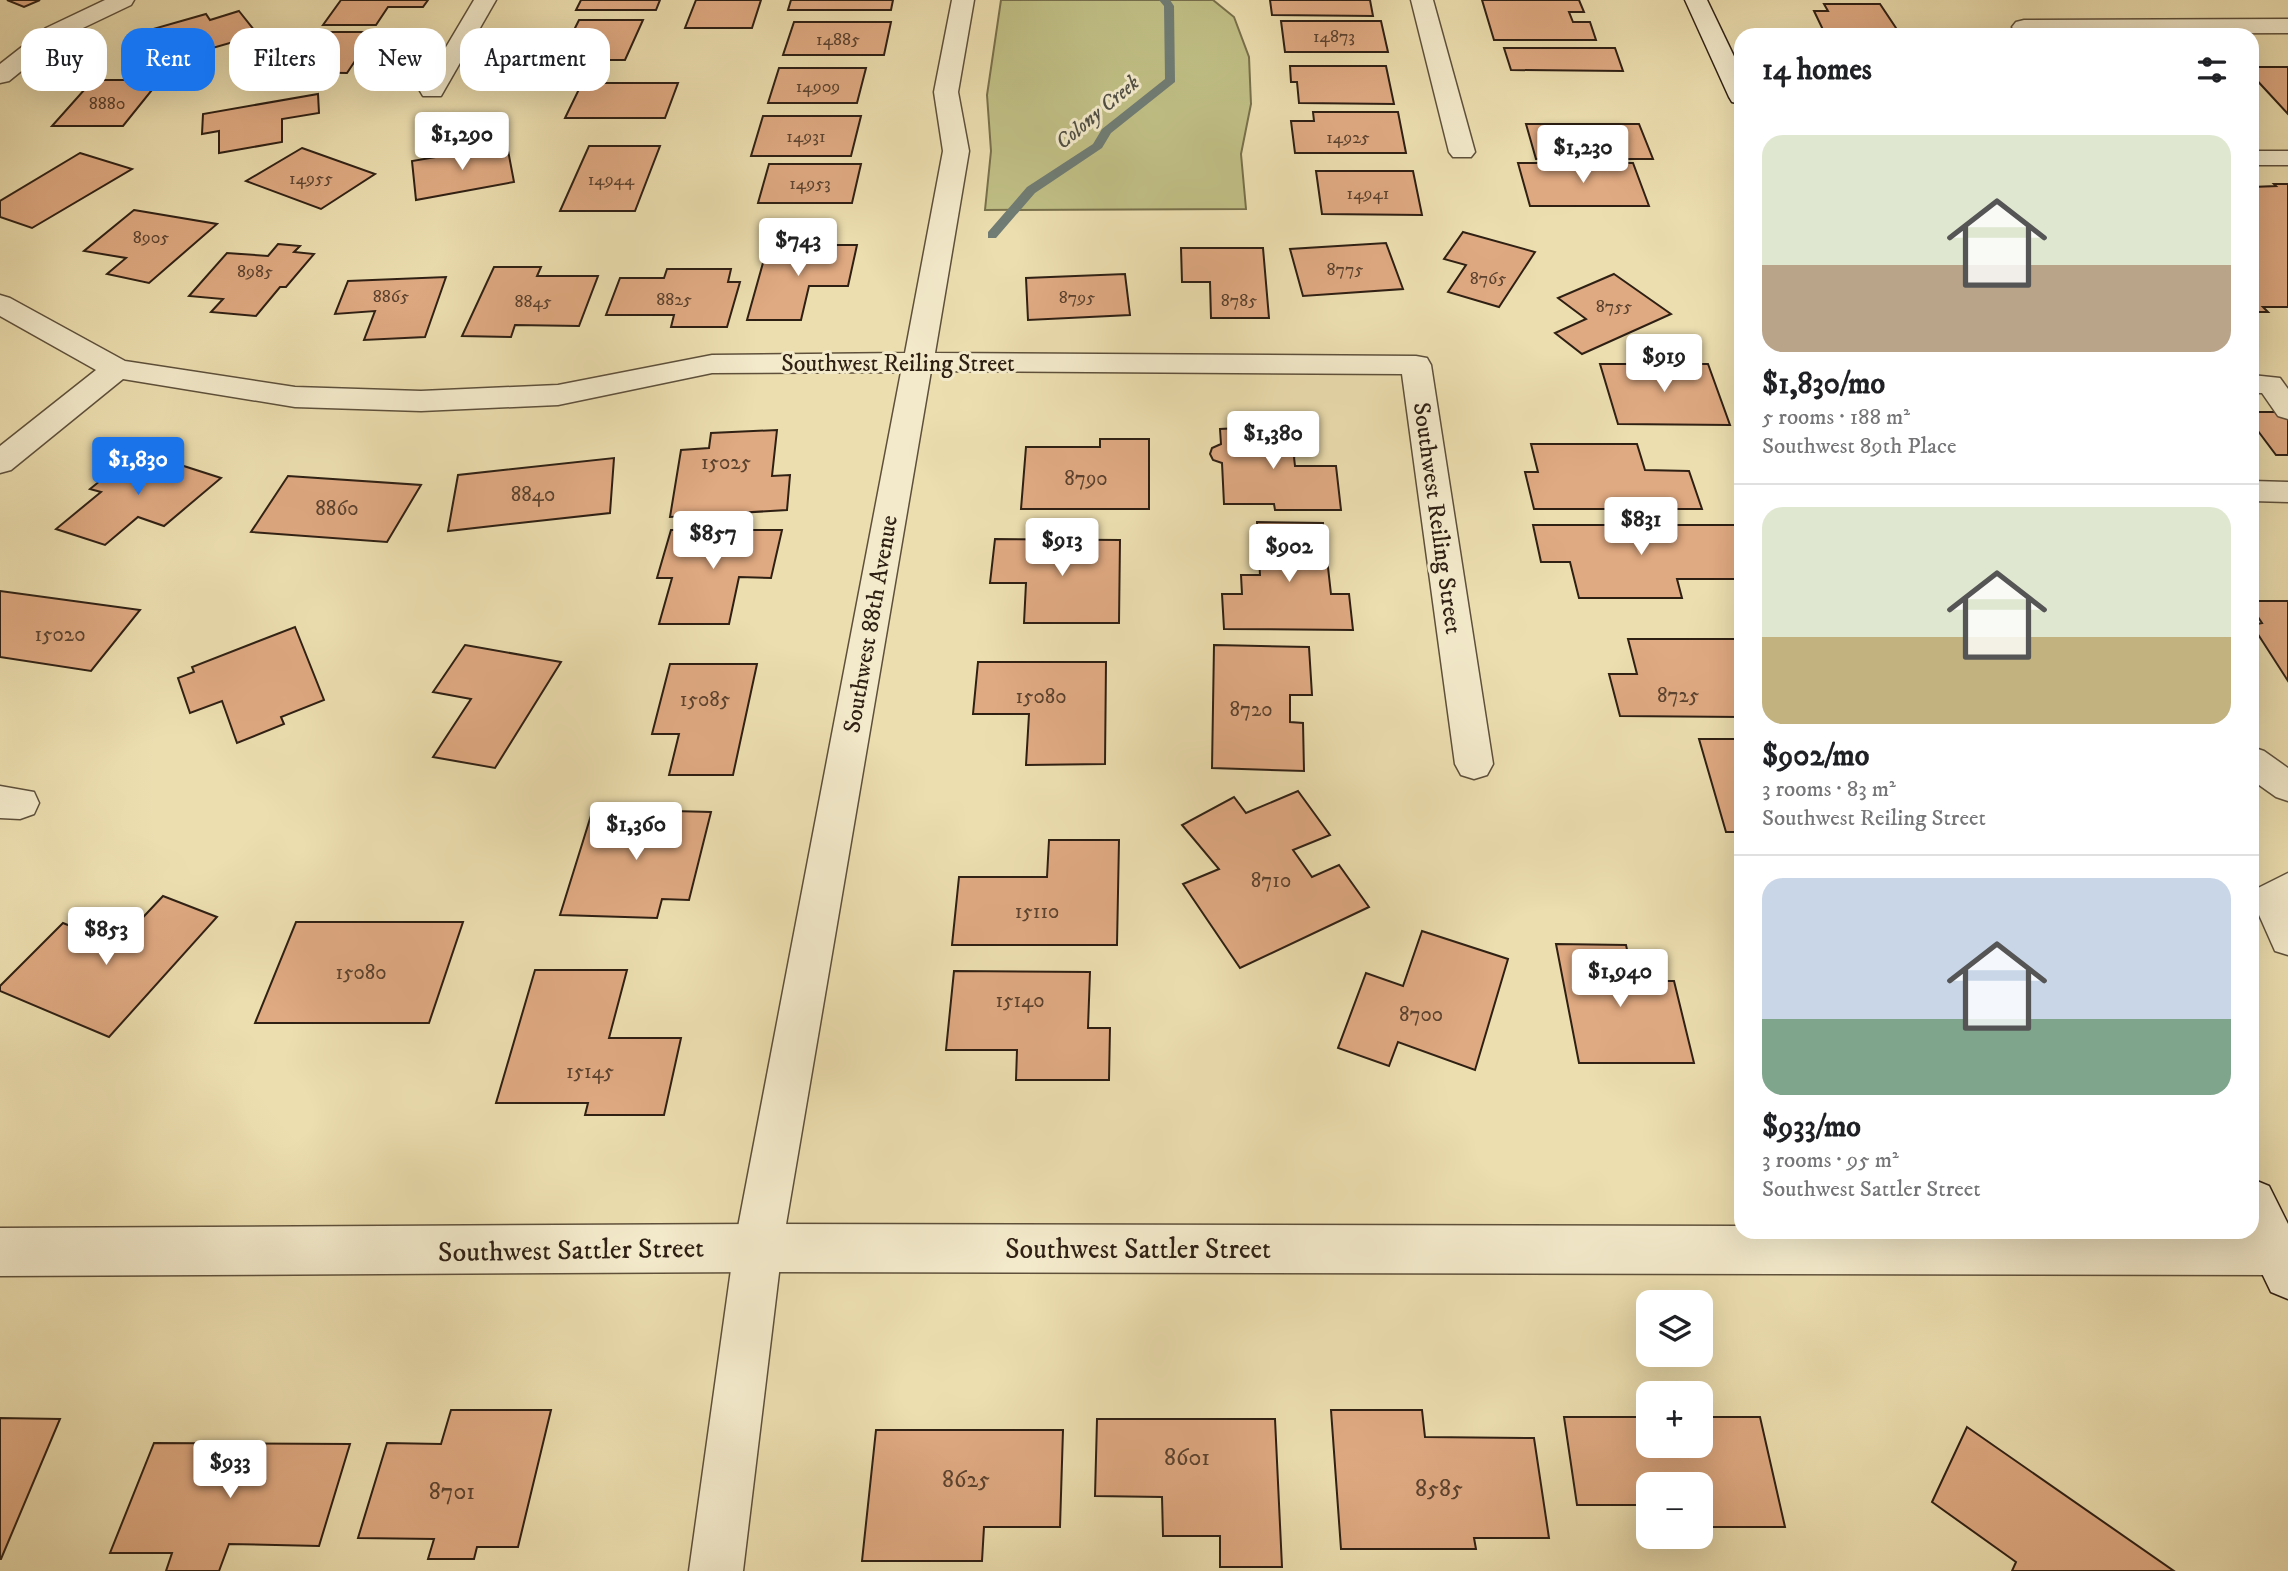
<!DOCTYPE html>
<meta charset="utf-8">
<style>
:root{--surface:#fff;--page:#f2f2f2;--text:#202124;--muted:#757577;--line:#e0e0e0;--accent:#1a73e8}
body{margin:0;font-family:"IM FELL DW Pica",serif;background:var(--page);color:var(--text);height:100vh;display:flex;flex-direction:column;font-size:26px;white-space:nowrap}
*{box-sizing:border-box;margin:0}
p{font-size:23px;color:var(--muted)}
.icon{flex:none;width:38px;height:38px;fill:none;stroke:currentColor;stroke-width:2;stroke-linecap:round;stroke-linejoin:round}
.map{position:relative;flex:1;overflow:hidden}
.details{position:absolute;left:1734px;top:28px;width:525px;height:1211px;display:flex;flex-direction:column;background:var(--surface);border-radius:21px;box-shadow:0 7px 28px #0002}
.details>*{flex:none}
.banner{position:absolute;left:21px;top:28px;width:665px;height:63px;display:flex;gap:14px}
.buttons{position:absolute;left:1636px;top:1290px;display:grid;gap:14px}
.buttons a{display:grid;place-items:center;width:77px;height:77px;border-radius:14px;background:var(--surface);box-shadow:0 7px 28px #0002;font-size:35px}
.price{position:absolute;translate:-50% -60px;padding:0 16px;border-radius:7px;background:#fff;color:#222;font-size:23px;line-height:46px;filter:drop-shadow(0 2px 4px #0008)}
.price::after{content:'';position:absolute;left:50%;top:42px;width:21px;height:16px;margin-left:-10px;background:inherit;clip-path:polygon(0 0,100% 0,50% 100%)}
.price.active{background:var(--accent);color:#fff}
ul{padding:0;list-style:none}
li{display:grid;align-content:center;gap:14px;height:371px;padding:0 28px}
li+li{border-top:2px solid var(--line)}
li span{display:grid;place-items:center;height:217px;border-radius:21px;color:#555}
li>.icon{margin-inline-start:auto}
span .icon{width:126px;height:126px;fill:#fffc;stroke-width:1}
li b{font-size:30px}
h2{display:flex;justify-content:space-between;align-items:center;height:84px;padding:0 28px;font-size:30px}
.chip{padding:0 24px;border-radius:21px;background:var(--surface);box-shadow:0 7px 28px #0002;font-size:24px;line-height:63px}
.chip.active{background:var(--accent);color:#fff}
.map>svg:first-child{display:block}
.green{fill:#c0bf85;stroke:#78704c;stroke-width:2}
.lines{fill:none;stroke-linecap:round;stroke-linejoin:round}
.stream{fill:#707c74;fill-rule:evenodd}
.building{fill:#dfa981;stroke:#2f2014;stroke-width:2}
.service-casing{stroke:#5e503b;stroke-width:3}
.minor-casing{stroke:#5e503b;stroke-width:3}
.tertiary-casing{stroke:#5e503b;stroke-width:3}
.secondary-casing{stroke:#2f2014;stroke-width:3}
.service{fill:#f3eacb;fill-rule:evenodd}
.minor{fill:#f3eacb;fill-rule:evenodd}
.tertiary{fill:#f3eacb;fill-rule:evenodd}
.secondary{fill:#f3eacb;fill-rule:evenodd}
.labels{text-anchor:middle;stroke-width:6;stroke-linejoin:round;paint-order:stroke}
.far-number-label{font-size:18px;fill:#5b422f}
.far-water-label{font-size:21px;font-style:italic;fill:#504e44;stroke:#f3eacb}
.number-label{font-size:21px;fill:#5b422f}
.street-label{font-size:24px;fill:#2f2014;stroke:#f3eacb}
.near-number-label{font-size:24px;fill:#5b422f}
.near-street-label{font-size:28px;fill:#2f2014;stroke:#f3eacb}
</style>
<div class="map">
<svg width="2288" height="1571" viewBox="0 0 2288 1571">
<rect width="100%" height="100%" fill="#ecdeaf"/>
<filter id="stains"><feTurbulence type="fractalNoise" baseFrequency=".00286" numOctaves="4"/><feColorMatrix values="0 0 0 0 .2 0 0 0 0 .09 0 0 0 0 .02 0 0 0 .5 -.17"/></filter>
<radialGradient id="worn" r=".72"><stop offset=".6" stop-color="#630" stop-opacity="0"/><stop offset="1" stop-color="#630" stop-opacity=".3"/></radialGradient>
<!-- green -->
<path class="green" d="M 1001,0 L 1213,0 L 1234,17 L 1249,57 L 1251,104 L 1241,154 L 1246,209 L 985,210 L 991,151 L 987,95 Z"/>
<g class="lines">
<!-- stream -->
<path class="stream" d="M 1159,0 L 1170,0 L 1174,6 L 1175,82 L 1111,133 L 1102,148 L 1035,193 L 996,238 L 988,238 L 988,232 L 1027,187 L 1093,144 L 1102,129 L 1165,79 L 1164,6 Z"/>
</g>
<!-- building -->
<g class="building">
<path d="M 7,0 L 40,0 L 24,7 Z"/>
<path d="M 341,0 L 428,0 L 423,7 L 388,7 L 376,25 L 323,25 Z"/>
<path d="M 581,0 L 660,0 L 656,10 L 576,10 Z"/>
<path d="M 696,0 L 761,0 L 752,28 L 685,28 Z"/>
<path d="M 791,0 L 893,0 L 891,10 L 788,10 Z"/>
<path d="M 1270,0 L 1370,0 L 1373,16 L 1272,15 Z"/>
<path d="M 1482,0 L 1579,0 L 1584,12 L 1569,12 L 1573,22 L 1590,22 L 1596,40 L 1494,40 Z"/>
<path d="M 1824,4 L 1880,4 L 1900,34 L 1825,34 L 1814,11 L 1828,11 Z"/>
<path d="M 239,11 L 258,35 L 167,61 L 146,31 L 206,14 L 210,20 Z"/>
<path d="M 579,20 L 643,20 L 625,60 L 559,60 Z"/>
<path d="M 1281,21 L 1381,21 L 1388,52 L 1285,52 Z"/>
<path d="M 794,22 L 891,22 L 884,55 L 783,55 Z"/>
<path d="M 312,32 L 392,32 L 379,53 L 361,52 L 347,73 L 283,72 Z"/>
<path d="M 1504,48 L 1615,48 L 1623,71 L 1511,70 Z"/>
<path d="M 1290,66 L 1386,66 L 1394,104 L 1299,103 L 1297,82 L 1291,82 Z"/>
<path d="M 2252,67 L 2288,67 L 2288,114 L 2252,75 Z"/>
<path d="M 779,68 L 866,68 L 857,103 L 768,103 Z"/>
<path d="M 93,80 L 160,80 L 123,126 L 52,126 Z"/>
<path d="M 582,83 L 678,83 L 665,118 L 565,118 Z"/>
<path d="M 318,94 L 319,113 L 282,119 L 282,142 L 219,153 L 219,131 L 202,134 L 203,114 Z"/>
<path d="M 1313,112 L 1398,112 L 1406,153 L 1295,153 L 1291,121 L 1314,121 Z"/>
<path d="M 763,116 L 861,116 L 851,156 L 751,156 Z"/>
<path d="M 1526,124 L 1639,124 L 1653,159 L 1536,159 Z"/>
<path d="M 507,145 L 514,182 L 416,200 L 412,161 Z"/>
<path d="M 589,146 L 660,146 L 635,211 L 560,211 Z"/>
<path d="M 302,148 L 375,174 L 321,209 L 246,181 Z"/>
<path d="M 80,153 L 132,169 L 32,228 L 0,217 L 0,201 Z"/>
<path d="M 1518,163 L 1633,163 L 1649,206 L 1530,206 Z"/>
<path d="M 769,164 L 861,164 L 852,203 L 758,203 Z"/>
<path d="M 1316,171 L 1413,171 L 1422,215 L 1322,214 Z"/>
<path d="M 2274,184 L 2288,184 L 2288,307 L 2263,307 L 2268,312 L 2252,312 L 2252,187 L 2276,186 Z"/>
<path d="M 134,210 L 217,224 L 149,283 L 107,274 L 126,258 L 84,251 Z"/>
<path d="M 1463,232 L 1535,252 L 1499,307 L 1448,292 L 1466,265 L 1444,259 Z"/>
<path d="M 1386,243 L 1403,289 L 1303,296 L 1290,249 Z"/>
<path d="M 278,244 L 300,246 L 294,252 L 314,254 L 286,287 L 280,287 L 256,316 L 211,312 L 223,299 L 189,296 L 227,253 L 268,256 Z"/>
<path d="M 768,245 L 857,245 L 848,286 L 809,286 L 801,320 L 747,320 Z"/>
<path d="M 1181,248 L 1263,248 L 1269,318 L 1211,318 L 1210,282 L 1182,282 Z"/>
<path d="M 494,267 L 541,267 L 537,276 L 598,276 L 579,326 L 515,325 L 511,337 L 462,336 Z"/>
<path d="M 667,269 L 731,269 L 728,282 L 740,282 L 727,327 L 671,327 L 674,315 L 606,315 L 620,278 L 664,278 Z"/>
<path d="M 1125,274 L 1130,315 L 1028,320 L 1026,278 Z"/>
<path d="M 1614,274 L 1671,314 L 1582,354 L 1555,333 L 1586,319 L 1558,298 Z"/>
<path d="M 446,277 L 425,337 L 364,340 L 375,311 L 335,314 L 348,281 Z"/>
<path d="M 1600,364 L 1708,364 L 1730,425 L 1618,424 Z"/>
<path d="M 2252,412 L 2288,412 L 2288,455 L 2276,455 L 2252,423 Z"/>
<path d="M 1282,426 L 1298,430 L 1307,439 L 1306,450 L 1294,457 L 1295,466 L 1336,466 L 1341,510 L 1275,510 L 1274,504 L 1224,504 L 1222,463 L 1213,460 L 1210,454 L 1212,448 L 1221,444 L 1220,429 Z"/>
<path d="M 777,430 L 772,476 L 790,475 L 787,510 L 670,517 L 681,450 L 709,448 L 711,433 Z"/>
<path d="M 1100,439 L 1149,439 L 1149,509 L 1021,509 L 1026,447 L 1100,447 Z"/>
<path d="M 1531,444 L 1637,444 L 1645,470 L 1689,471 L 1702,509 L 1534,509 L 1525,472 L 1538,472 Z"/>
<path d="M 137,451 L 221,478 L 164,526 L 138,517 L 105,545 L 56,529 L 101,492 L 90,489 Z"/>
<path d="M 614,458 L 610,513 L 448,531 L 458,475 Z"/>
<path d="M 288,476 L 421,485 L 387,542 L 251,532 Z"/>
<path d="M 1257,522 L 1323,523 L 1331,594 L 1349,594 L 1353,630 L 1224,629 L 1222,594 L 1242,594 L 1241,575 L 1260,575 Z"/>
<path d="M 1533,525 L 1741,525 L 1741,579 L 1677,579 L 1682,598 L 1579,598 L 1570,562 L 1541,562 Z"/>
<path d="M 671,530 L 782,530 L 771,578 L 739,577 L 729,624 L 659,624 L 672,578 L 657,578 Z"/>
<path d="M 995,539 L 1120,540 L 1119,623 L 1024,623 L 1026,583 L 990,583 Z"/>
<path d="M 0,591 L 140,610 L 91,671 L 0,657 Z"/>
<path d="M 2252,601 L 2288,601 L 2288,681 L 2252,625 L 2262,623 L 2252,608 Z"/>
<path d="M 295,627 L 324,700 L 281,717 L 284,724 L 237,743 L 222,701 L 190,713 L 178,678 L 194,672 L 192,667 Z"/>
<path d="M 1628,639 L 1741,639 L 1741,717 L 1620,716 L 1609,674 L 1637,674 Z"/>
<path d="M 465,645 L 561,662 L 495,768 L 433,757 L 471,699 L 433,692 Z"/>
<path d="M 1214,645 L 1309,647 L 1312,695 L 1290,695 L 1290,722 L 1303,723 L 1304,771 L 1212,768 Z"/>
<path d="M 978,662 L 1106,662 L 1105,764 L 1026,765 L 1029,714 L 973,714 Z"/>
<path d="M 670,664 L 757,664 L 733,775 L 669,775 L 679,734 L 652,734 Z"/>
<path d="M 1699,739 L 1741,739 L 1741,832 L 1726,832 Z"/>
<path d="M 1298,791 L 1330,835 L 1293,850 L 1312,877 L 1339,865 L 1369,907 L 1240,968 L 1183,884 L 1219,869 L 1182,825 L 1234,797 L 1246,813 Z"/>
<path d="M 593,809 L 711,812 L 689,900 L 662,899 L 657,918 L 560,915 Z"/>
<path d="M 1049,840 L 1119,840 L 1117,945 L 952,945 L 959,877 L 1047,877 Z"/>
<path d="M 163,896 L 217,917 L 109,1037 L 0,991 L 0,986 L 63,923 L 117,945 Z"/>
<path d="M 296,922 L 463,922 L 429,1023 L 255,1023 Z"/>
<path d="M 1422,931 L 1508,959 L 1475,1070 L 1398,1042 L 1389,1066 L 1338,1048 L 1366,973 L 1403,986 Z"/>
<path d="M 1556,944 L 1626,945 L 1634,981 L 1674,981 L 1694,1063 L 1579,1063 Z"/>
<path d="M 535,970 L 627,970 L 609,1038 L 681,1038 L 664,1115 L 585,1115 L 588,1103 L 496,1103 Z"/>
<path d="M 954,971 L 1090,972 L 1088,1028 L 1110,1028 L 1109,1080 L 1016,1080 L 1017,1050 L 946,1050 Z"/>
<path d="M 451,1410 L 551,1410 L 518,1547 L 477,1547 L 474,1559 L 428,1559 L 434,1539 L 358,1538 L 387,1443 L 441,1444 Z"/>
<path d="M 1331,1410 L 1422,1410 L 1425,1437 L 1534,1438 L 1549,1538 L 1474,1538 L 1476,1549 L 1341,1549 Z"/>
<path d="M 1564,1417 L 1648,1417 L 1648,1446 L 1701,1446 L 1701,1417 L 1760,1417 L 1785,1527 L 1701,1527 L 1701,1484 L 1648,1484 L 1648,1505 L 1577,1505 Z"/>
<path d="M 0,1418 L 60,1419 L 1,1559 L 0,1559 Z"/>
<path d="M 1097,1419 L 1275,1419 L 1282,1567 L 1220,1567 L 1220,1536 L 1163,1536 L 1162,1497 L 1095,1496 Z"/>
<path d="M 1967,1427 L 2174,1571 L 2012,1571 L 2016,1562 L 1932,1502 Z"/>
<path d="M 876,1430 L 1063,1430 L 1060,1527 L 984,1527 L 982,1561 L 862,1561 Z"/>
<path d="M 154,1443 L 350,1444 L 319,1546 L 229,1544 L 219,1571 L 166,1571 L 172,1553 L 110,1553 Z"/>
</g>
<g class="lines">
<defs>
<g id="service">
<rect x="2252" y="151" width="36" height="14"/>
<path d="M 2252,375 L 2280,378 L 2288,389 L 2288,419 L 2278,416 L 2262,393 L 2252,393 Z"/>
<path d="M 2252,481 L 2288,482 L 2288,502 L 2252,501 Z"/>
<path d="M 2252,747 L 2264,751 L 2288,768 L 2288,801 L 2276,797 L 2252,780 Z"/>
<path d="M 2288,873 L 2288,955 L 2275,951 L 2252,899 L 2258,888 Z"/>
</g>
<g id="minor">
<path d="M 105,0 L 134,0 L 131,5 L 62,38 L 9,81 L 0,83 L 0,64 L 46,28 Z"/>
<path d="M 474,0 L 496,0 L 441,96 L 423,96 L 420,91 Z"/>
<path d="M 952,0 L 974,0 L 958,92 L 969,151 L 935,353 L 1416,356 L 1427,358 L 1431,365 L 1493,764 L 1487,775 L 1474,779 L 1461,775 L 1455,764 L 1402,374 L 931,371 L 782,1248 L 743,1571 L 689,1571 L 734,1248 L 901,372 L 712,373 L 558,405 L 421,411 L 295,407 L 123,379 L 11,470 L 0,473 L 0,446 L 96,370 L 0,316 L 0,295 L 10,298 L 125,361 L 295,387 L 421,391 L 558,385 L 712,355 L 905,353 L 943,151 L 934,92 Z"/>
<path d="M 1411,0 L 1433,0 L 1475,152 L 1471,157 L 1453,157 L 1449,152 Z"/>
<path d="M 2288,19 L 2288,33 L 2024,34 L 2016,32 L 2012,27 L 2016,22 L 2024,20 Z"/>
<path d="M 0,786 L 34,792 L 39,803 L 34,814 L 20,819 L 0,818 Z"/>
</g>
<path id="tertiary" d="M 758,1224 L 1741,1226 L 1741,1232 L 2252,1232 L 2252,1227 L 2276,1227 L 2288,1232 L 2288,1270 L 2276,1275 L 758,1272 L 0,1276 L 0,1228 Z"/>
<g id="secondary">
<path d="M 1685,0 L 1707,0 L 1741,71 L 1741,104 L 1732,102 L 1729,97 Z"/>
<path d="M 2252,1179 L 2269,1186 L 2288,1224 L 2288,1299 L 2271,1292 L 2242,1232 L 2252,1232 Z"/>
</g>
</defs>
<!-- service casing -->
<use href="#service" class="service-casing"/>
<!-- minor casing -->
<use href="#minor" class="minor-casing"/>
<!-- tertiary casing -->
<use href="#tertiary" class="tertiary-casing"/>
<!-- secondary casing -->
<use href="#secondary" class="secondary-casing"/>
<!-- service -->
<use href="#service" class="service"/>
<!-- minor -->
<use href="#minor" class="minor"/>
<!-- tertiary -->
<use href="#tertiary" class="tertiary"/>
<!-- secondary -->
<use href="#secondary" class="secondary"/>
</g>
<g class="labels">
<!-- far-number labels -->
<g class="far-number-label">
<text x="1334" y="42">14873</text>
<text x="838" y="45">14885</text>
<text x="818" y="92">14909</text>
<text x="107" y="109">8880</text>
<text x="806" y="142">14931</text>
<text x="1348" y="143">14925</text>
<text x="311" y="184">14955</text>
<text x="611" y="185">14944</text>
<text x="810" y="189">14953</text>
<text x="1368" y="199">14941</text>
<text x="151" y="243">8905</text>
<text x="1345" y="275">8775</text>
<text x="255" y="277">8985</text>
<text x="1488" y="284">8765</text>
<text x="391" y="302">8865</text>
<text x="1077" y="303">8795</text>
<text x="674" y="305">8825</text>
<text x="1239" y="306">8785</text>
<text x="533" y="307">8845</text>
<text x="1614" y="312">8755</text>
</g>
<!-- far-water labels -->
<g class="far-water-label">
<text transform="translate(1097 112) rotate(-40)" y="7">Colony Creek</text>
</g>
<!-- number labels -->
<g class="number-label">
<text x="726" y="469">15025</text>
<text x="1086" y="485">8790</text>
<text x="533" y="501">8840</text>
<text x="337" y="515">8860</text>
<text x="60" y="641">15020</text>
<text x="1678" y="702">8725</text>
<text x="1041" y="703">15080</text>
<text x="705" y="706">15085</text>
<text x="1251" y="716">8720</text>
<text x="1271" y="887">8710</text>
<text x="1037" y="918">15110</text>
<text x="361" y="979">15080</text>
<text x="1020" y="1007">15140</text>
<text x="1421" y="1021">8700</text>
<text x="590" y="1078">15145</text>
</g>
<!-- street labels -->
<g class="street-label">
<text x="898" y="371">Southwest Reiling Street</text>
<text transform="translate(1438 518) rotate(82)" y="8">Southwest Reiling Street</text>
<text transform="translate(870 624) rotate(-80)" y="8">Southwest 88th Avenue</text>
</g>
<!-- near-number labels -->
<g class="near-number-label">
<text x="1187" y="1465">8601</text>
<text x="966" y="1487">8625</text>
<text x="1439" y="1496">8585</text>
<text x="452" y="1499">8701</text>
</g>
<!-- near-street labels -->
<g class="near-street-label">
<text x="1138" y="1258">Southwest Sattler Street</text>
<text transform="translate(571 1249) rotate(-1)" y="10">Southwest Sattler Street</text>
</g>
</g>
<rect width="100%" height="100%" filter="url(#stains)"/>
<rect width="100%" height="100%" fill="url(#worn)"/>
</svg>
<div class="buttons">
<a><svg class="icon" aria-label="layers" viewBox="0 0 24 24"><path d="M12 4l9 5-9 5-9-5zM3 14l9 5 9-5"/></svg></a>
<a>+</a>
<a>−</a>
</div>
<b class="price" style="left:462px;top:172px">$1,290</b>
<b class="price" style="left:1583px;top:185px">$1,230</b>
<b class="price" style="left:798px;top:278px">$743</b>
<b class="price" style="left:1664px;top:394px">$919</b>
<b class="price" style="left:1273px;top:471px">$1,380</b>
<b class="price active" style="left:138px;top:497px">$1,830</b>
<b class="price" style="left:1641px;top:557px">$831</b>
<b class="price" style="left:713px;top:571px">$857</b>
<b class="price" style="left:1062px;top:578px">$913</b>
<b class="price" style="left:1289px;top:584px">$902</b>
<b class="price" style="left:636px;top:862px">$1,360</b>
<b class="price" style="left:106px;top:967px">$853</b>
<b class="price" style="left:1620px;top:1009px">$1,940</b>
<b class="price" style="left:230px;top:1500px">$933</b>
<div class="banner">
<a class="chip">Buy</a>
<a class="chip active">Rent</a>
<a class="chip">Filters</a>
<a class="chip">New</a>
<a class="chip">Apartment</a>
</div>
<section class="details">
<h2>14 homes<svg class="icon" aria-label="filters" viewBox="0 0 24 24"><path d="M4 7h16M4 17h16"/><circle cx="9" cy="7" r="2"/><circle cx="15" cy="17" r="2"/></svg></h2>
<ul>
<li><span style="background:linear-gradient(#dfe7d0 60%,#b9a48a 0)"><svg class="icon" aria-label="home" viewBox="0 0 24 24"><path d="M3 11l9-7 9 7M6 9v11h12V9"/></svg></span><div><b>$1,830/mo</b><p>5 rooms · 188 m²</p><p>Southwest 89th Place</p></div></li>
<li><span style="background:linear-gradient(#dfe7d0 60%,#c2b280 0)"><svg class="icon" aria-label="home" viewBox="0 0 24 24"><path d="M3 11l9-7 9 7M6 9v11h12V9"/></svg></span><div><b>$902/mo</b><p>3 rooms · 83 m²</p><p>Southwest Reiling Street</p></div></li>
<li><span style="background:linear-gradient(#c9d6e8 65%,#7fa58c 0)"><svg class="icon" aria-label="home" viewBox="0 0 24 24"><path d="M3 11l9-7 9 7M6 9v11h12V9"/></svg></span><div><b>$933/mo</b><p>3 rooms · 95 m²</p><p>Southwest Sattler Street</p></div></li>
</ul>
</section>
</div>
